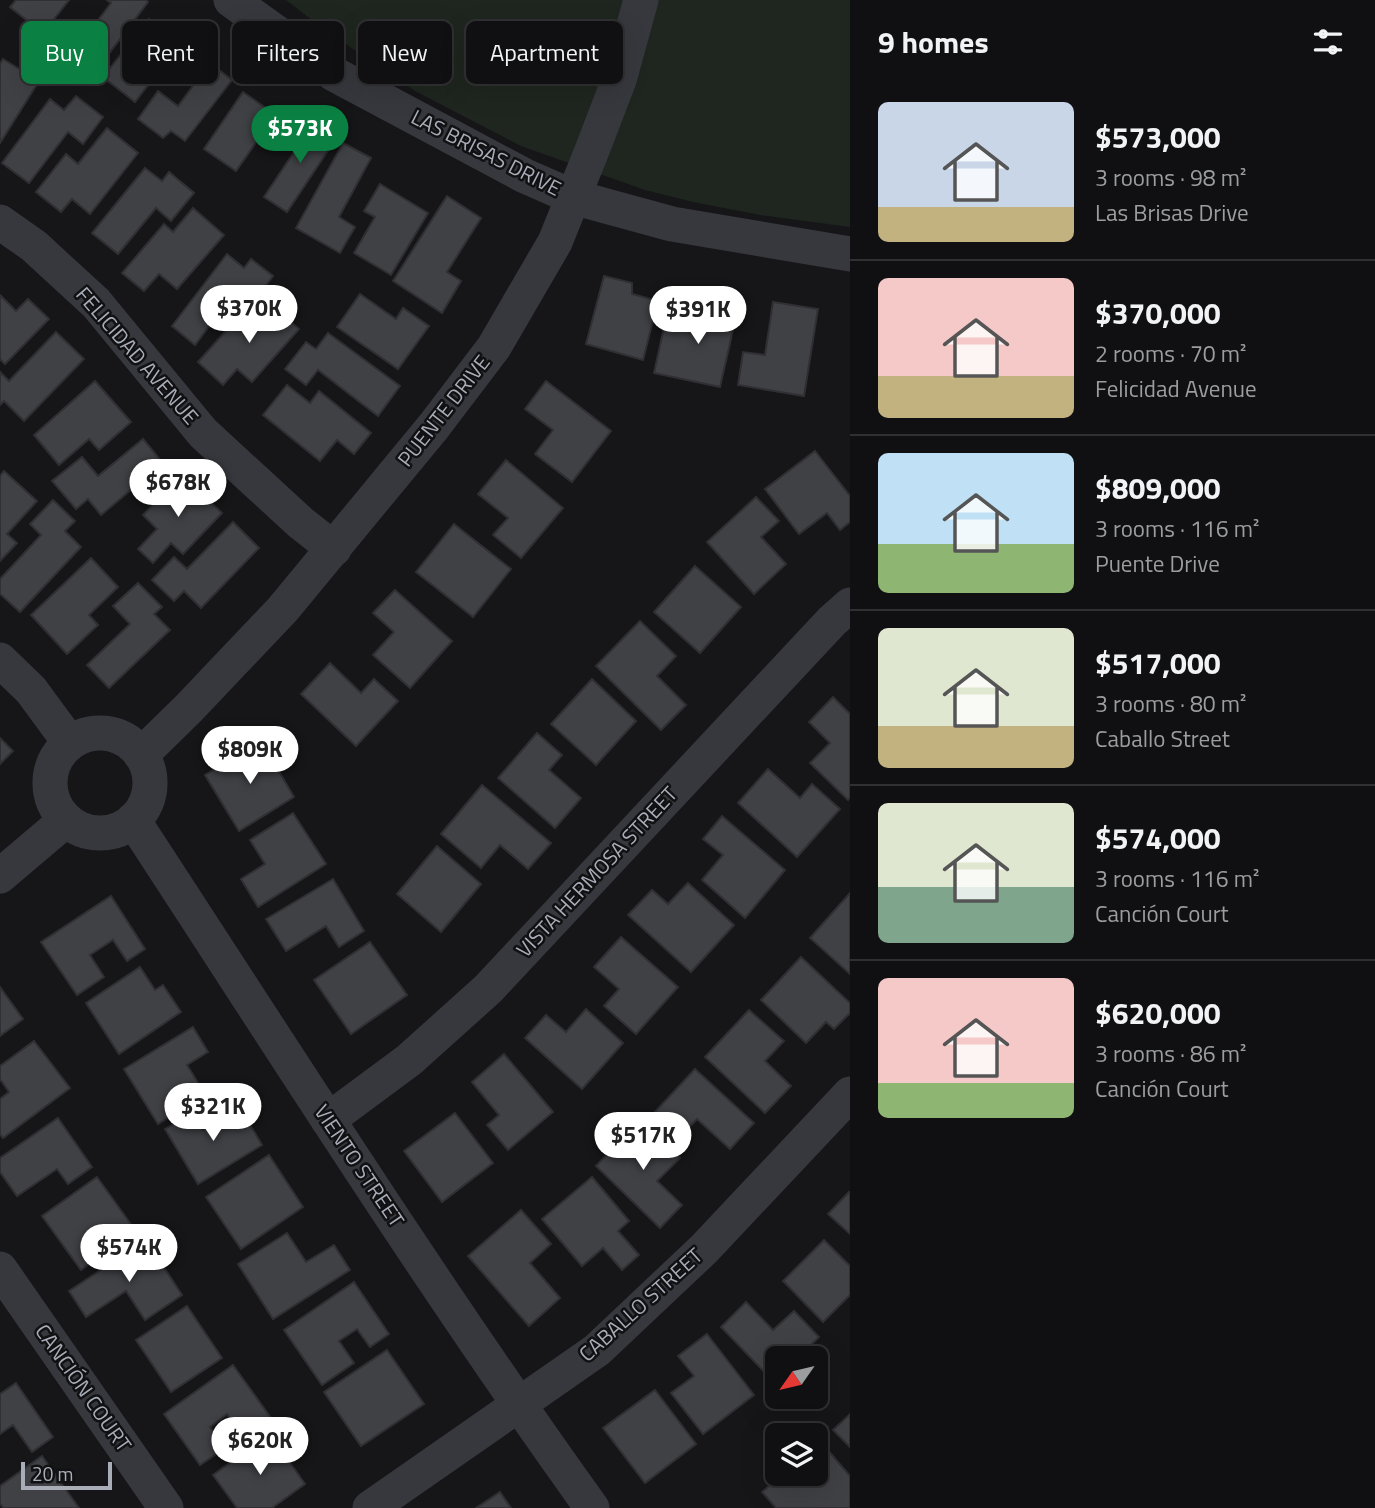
<!DOCTYPE html>
<meta charset="utf-8">
<style>
:root{--surface:#101012;--page:#19191b;--text:#f1f3f6;--muted:#9c9d9f;--line:#303032;--accent:#0b8043}
body{margin:0;font-family:"Titillium Web",sans-serif;background:var(--page);color:var(--text);height:100vh;display:flex;flex-direction:column;font-size:26px;white-space:nowrap}
*{box-sizing:border-box;margin:0}
p{font-size:23px;color:var(--muted)}
.icon{flex:none;width:38px;height:38px;fill:none;stroke:currentColor;stroke-width:2;stroke-linecap:round;stroke-linejoin:round}
.map{position:relative;flex:1;overflow:hidden}
.drawer{display:flex;flex-direction:column;background:var(--surface);width:525px}
.drawer>*{flex:none}
.guide{position:absolute;left:21px;top:21px;width:665px;height:63px;display:flex;gap:14px}
.needle{width:46px;rotate:236deg}
.fabs{position:absolute;left:765px;top:1346px;display:grid;gap:14px}
.fabs a{display:grid;place-items:center;width:63px;height:63px;border-radius:10px;background:var(--surface);box-shadow:0 7px 28px #0002,0 0 0 2px var(--line);font-size:35px}
.scale{position:absolute;left:21px;bottom:18px;width:91px;box-sizing:border-box;padding-left:7px;border:4px solid #a8adb8;border-top:0;font-size:19px;line-height:24px;white-space:nowrap;color:#a8adb8;-webkit-text-stroke:5px #111113;paint-order:stroke}
.price{position:absolute;translate:-50% -60px;padding:0 16px;border-radius:24px;background:#fff;color:#222;font-size:23px;line-height:46px;filter:drop-shadow(0 2px 4px #0008)}
.price::after{content:'';position:absolute;left:50%;top:42px;width:21px;height:16px;margin-left:-10px;background:inherit;clip-path:polygon(0 0,100% 0,50% 100%)}
.price.active{background:var(--accent);color:#fff}
ul{padding:0;list-style:none}
li{display:flex;align-items:center;gap:21px;height:175px;padding:0 28px}
li+li{border-top:2px solid var(--line)}
li span{display:grid;place-items:center;flex:none;width:196px;height:140px;border-radius:10px;color:#555}
li>.icon{margin-inline-start:auto}
span .icon{width:84px;height:84px;fill:#fffc;stroke-width:1}
li b{font-size:30px}
h2{display:flex;justify-content:space-between;align-items:center;height:84px;padding:0 28px;font-size:30px}
.pill{padding:0 24px;border-radius:10px;background:var(--surface);box-shadow:0 7px 28px #0002,0 0 0 2px var(--line);font-size:24px;line-height:63px}
.pill.active{background:var(--accent);color:#fff}
main{display:flex;flex:1;min-height:0}
.map>svg:first-child{display:block}
.green{fill:#1e261f}
.building{fill:#404145;stroke:#303034;stroke-width:2}
.lines{fill:none;stroke-linecap:round;stroke-linejoin:round}
.minor{stroke:#37383d;stroke-width:35}
.labels{text-anchor:middle;stroke-width:5;stroke-linejoin:round;paint-order:stroke}
.street-label{font-size:21px;fill:#a8adb8;stroke:#111113}
</style>
<main>
<div class="map">
<svg width="850" height="1508" viewBox="0 0 850 1508">
<rect width="100%" height="100%" fill="#161618"/>
<!-- green -->
<path class="green" d="M 286,0 L 850,0 L 850,227 L 760,215 L 693,202 L 645,190 L 521,146 L 415,91 L 325,30 Z"/>
<!-- building -->
<g class="building">
<path d="M 16,0 L 69,0 L 43,33 L 10,7 Z"/>
<path d="M 107,0 L 146,0 L 148,2 L 98,68 L 79,53 L 70,65 L 47,47 L 64,25 L 83,40 L 111,3 Z"/>
<path d="M 149,19 L 192,54 L 174,77 L 162,67 L 135,102 L 103,77 Z"/>
<path d="M 3,59 L 39,81 L 0,143 L 0,64 Z"/>
<path d="M 210,63 L 232,80 L 185,141 L 171,131 L 163,138 L 138,119 L 158,91 L 178,106 Z"/>
<path d="M 243,92 L 286,122 L 268,148 L 257,141 L 236,171 L 204,149 Z"/>
<path d="M 76,96 L 103,117 L 83,144 L 68,132 L 29,183 L 2,163 L 50,99 L 64,110 Z"/>
<path d="M 304,119 L 335,140 L 287,212 L 264,197 L 298,146 L 289,140 Z"/>
<path d="M 107,128 L 138,153 L 90,214 L 72,199 L 61,212 L 36,192 L 66,154 L 78,164 Z"/>
<path d="M 343,143 L 371,158 L 339,217 L 355,227 L 340,253 L 296,228 Z"/>
<path d="M 145,168 L 162,181 L 169,172 L 194,193 L 171,221 L 156,208 L 118,254 L 92,233 Z"/>
<path d="M 380,184 L 428,213 L 391,275 L 354,253 L 375,217 L 364,211 Z"/>
<path d="M 447,196 L 481,218 L 447,272 L 461,281 L 442,313 L 393,281 Z"/>
<path d="M 193,208 L 224,235 L 177,289 L 159,274 L 144,291 L 122,273 L 164,224 L 173,232 Z"/>
<path d="M 227,254 L 244,268 L 251,259 L 273,276 L 256,299 L 239,286 L 195,345 L 172,326 Z"/>
<path d="M 604,276 L 632,283 L 632,294 L 658,301 L 643,360 L 586,344 Z"/>
<path d="M 360,294 L 396,319 L 403,308 L 429,326 L 398,369 L 337,327 Z"/>
<path d="M 0,295 L 16,311 L 28,299 L 49,319 L 5,364 L 0,359 Z"/>
<path d="M 704,300 L 738,308 L 720,387 L 654,373 L 666,318 L 698,326 Z"/>
<path d="M 267,301 L 299,329 L 252,382 L 237,369 L 223,385 L 198,362 L 233,323 L 241,330 Z"/>
<path d="M 773,302 L 818,309 L 804,396 L 738,385 L 743,352 L 765,355 Z"/>
<path d="M 56,332 L 84,359 L 24,421 L 4,401 L 0,405 L 0,372 L 9,381 Z"/>
<path d="M 328,333 L 400,386 L 378,416 L 318,370 L 306,385 L 285,369 L 306,342 L 316,349 Z"/>
<path d="M 95,381 L 131,422 L 99,450 L 89,439 L 59,465 L 34,435 Z"/>
<path d="M 546,381 L 611,431 L 572,482 L 535,454 L 553,430 L 525,409 Z"/>
<path d="M 287,385 L 310,403 L 319,391 L 371,433 L 354,454 L 337,440 L 320,461 L 263,415 Z"/>
<path d="M 143,439 L 163,463 L 101,515 L 88,499 L 76,509 L 52,481 L 82,457 L 98,476 Z"/>
<path d="M 815,451 L 850,496 L 850,522 L 840,530 L 827,513 L 799,534 L 765,489 Z"/>
<path d="M 506,460 L 563,508 L 521,558 L 493,535 L 508,518 L 478,494 Z"/>
<path d="M 4,471 L 37,501 L 7,534 L 17,543 L 0,561 L 0,476 Z"/>
<path d="M 181,475 L 222,513 L 183,554 L 171,543 L 153,563 L 138,549 L 157,529 L 143,515 Z"/>
<path d="M 756,497 L 779,521 L 761,537 L 786,564 L 754,594 L 707,542 Z"/>
<path d="M 53,500 L 75,521 L 65,531 L 81,547 L 20,612 L 0,594 L 0,579 L 41,535 L 30,524 Z"/>
<path d="M 233,522 L 259,548 L 201,608 L 184,591 L 174,601 L 152,580 L 174,557 L 187,569 Z"/>
<path d="M 454,524 L 511,569 L 473,617 L 416,572 Z"/>
<path d="M 91,558 L 118,587 L 89,615 L 98,625 L 67,654 L 31,615 Z"/>
<path d="M 695,566 L 741,607 L 700,653 L 654,612 Z"/>
<path d="M 138,583 L 162,607 L 154,614 L 170,630 L 109,688 L 87,665 L 130,624 L 113,606 Z"/>
<path d="M 395,590 L 452,641 L 410,688 L 373,655 L 394,632 L 373,613 Z"/>
<path d="M 640,621 L 676,656 L 657,676 L 686,705 L 661,730 L 596,666 Z"/>
<path d="M 330,663 L 361,693 L 374,679 L 398,701 L 356,746 L 301,694 Z"/>
<path d="M 592,679 L 636,721 L 596,765 L 551,724 Z"/>
<path d="M 833,697 L 850,714 L 850,797 L 848,800 L 810,763 L 830,743 L 809,722 Z"/>
<path d="M 537,733 L 562,755 L 549,770 L 581,798 L 555,828 L 498,778 Z"/>
<path d="M 0,738 L 13,751 L 0,764 Z"/>
<path d="M 261,741 L 294,797 L 239,831 L 205,775 Z"/>
<path d="M 768,769 L 800,798 L 812,784 L 840,809 L 797,857 L 738,803 Z"/>
<path d="M 482,785 L 551,843 L 528,869 L 500,845 L 481,868 L 441,834 Z"/>
<path d="M 293,813 L 326,864 L 258,907 L 241,879 L 265,864 L 250,840 Z"/>
<path d="M 722,816 L 785,870 L 745,918 L 702,880 L 723,855 L 703,839 Z"/>
<path d="M 437,846 L 481,884 L 441,932 L 397,894 Z"/>
<path d="M 333,879 L 364,931 L 339,947 L 326,926 L 286,951 L 266,919 Z"/>
<path d="M 688,883 L 734,925 L 691,972 L 628,915 L 652,890 L 668,904 Z"/>
<path d="M 850,893 L 850,974 L 810,938 Z"/>
<path d="M 111,896 L 145,949 L 127,961 L 113,940 L 90,955 L 104,977 L 77,995 L 41,942 Z"/>
<path d="M 621,937 L 678,987 L 636,1034 L 604,1006 L 619,989 L 594,967 Z"/>
<path d="M 370,942 L 407,995 L 351,1034 L 314,980 Z"/>
<path d="M 801,957 L 850,1003 L 850,1013 L 834,1029 L 826,1022 L 806,1043 L 761,1000 Z"/>
<path d="M 140,967 L 155,990 L 163,985 L 181,1012 L 119,1054 L 86,1003 Z"/>
<path d="M 0,987 L 23,1019 L 0,1036 Z"/>
<path d="M 586,1009 L 623,1043 L 582,1089 L 525,1038 L 546,1015 L 566,1032 Z"/>
<path d="M 749,1010 L 784,1041 L 765,1061 L 791,1086 L 765,1113 L 705,1057 Z"/>
<path d="M 193,1027 L 208,1052 L 187,1065 L 205,1094 L 158,1124 L 124,1069 Z"/>
<path d="M 34,1041 L 70,1088 L 3,1138 L 0,1134 L 0,1099 L 9,1092 L 0,1079 L 0,1066 Z"/>
<path d="M 504,1054 L 553,1112 L 508,1150 L 487,1125 L 499,1115 L 472,1082 Z"/>
<path d="M 695,1069 L 754,1123 L 730,1149 L 697,1119 L 680,1137 L 654,1113 Z"/>
<path d="M 240,1108 L 262,1145 L 198,1184 L 165,1129 L 193,1113 L 203,1130 Z"/>
<path d="M 455,1113 L 493,1163 L 442,1202 L 404,1151 Z"/>
<path d="M 58,1118 L 92,1167 L 68,1184 L 57,1169 L 17,1196 L 0,1172 L 0,1158 Z"/>
<path d="M 640,1120 L 680,1158 L 657,1181 L 682,1205 L 660,1228 L 596,1166 Z"/>
<path d="M 269,1155 L 303,1207 L 241,1249 L 206,1197 Z"/>
<path d="M 97,1177 L 135,1230 L 81,1270 L 42,1216 Z"/>
<path d="M 592,1177 L 629,1221 L 618,1231 L 639,1255 L 622,1270 L 603,1248 L 582,1266 L 542,1219 Z"/>
<path d="M 849,1192 L 850,1193 L 850,1234 L 828,1214 Z"/>
<path d="M 521,1210 L 551,1244 L 530,1263 L 560,1298 L 529,1326 L 468,1256 Z"/>
<path d="M 287,1233 L 306,1262 L 334,1245 L 350,1270 L 273,1319 L 238,1264 Z"/>
<path d="M 146,1240 L 182,1295 L 145,1320 L 126,1291 L 86,1317 L 69,1291 Z"/>
<path d="M 824,1240 L 850,1266 L 850,1295 L 823,1322 L 783,1281 Z"/>
<path d="M 354,1282 L 389,1334 L 370,1347 L 357,1329 L 339,1341 L 354,1363 L 322,1385 L 284,1330 Z"/>
<path d="M 746,1302 L 773,1330 L 794,1311 L 819,1337 L 798,1358 L 777,1358 L 777,1378 L 774,1382 L 721,1327 Z"/>
<path d="M 187,1306 L 222,1358 L 171,1392 L 136,1340 Z"/>
<path d="M 707,1334 L 754,1395 L 703,1434 L 671,1393 L 694,1376 L 678,1356 Z"/>
<path d="M 387,1350 L 424,1404 L 361,1446 L 324,1392 Z"/>
<path d="M 233,1365 L 271,1418 L 243,1438 L 227,1414 L 210,1427 L 225,1448 L 200,1465 L 164,1414 Z"/>
<path d="M 16,1383 L 53,1437 L 32,1452 L 13,1425 L 0,1434 L 0,1394 Z"/>
<path d="M 655,1390 L 696,1444 L 645,1483 L 603,1428 Z"/>
<path d="M 850,1414 L 850,1447 L 833,1430 Z"/>
<path d="M 270,1434 L 305,1484 L 272,1508 L 237,1508 L 213,1475 Z"/>
<path d="M 820,1441 L 850,1476 L 850,1508 L 776,1508 L 762,1492 L 783,1474 L 816,1474 L 816,1445 Z"/>
<path d="M 42,1456 L 79,1508 L 3,1508 L 0,1503 L 0,1486 Z"/>
<path d="M 500,1492 L 511,1508 L 476,1508 Z"/>
</g>
<g class="lines">
<!-- minor -->
<g class="minor">
<path d="M 231,0 L 334,74 L 525,176 L 573,197 L 672,224 L 850,254"/>
<path d="M 0,222 L 34,246 L 96,303 L 203,433 L 301,523 L 334,549"/>
<path d="M 0,660 L 31,690 L 70,743"/>
<circle cx="100" cy="783" r="50"/>
<path d="M 141,755 L 189,708 L 283,609 L 434,426 L 494,347 L 555,242 L 591,153 L 619,80 L 641,0"/>
<path d="M 133,820 C 284,1051 431,1284 592,1508"/>
<path d="M 0,876 L 66,820"/>
<path d="M 328,1120 L 409,1060 L 488,989 L 832,621 L 850,605"/>
<path d="M 0,1269 L 166,1508"/>
<path d="M 370,1508 L 597,1350 L 704,1249 L 850,1094"/>
</g>
</g>
<g class="labels">
<!-- street labels -->
<g class="street-label">
<text transform="translate(486 153) rotate(27)" y="7">LAS BRISAS DRIVE</text>
<text transform="translate(137 356) rotate(49)" y="7">FELICIDAD AVENUE</text>
<text transform="translate(444 411) rotate(-52)" y="7">PUENTE DRIVE</text>
<text transform="translate(597 872) rotate(-47)" y="7">VISTA HERMOSA STREET</text>
<text transform="translate(359 1166) rotate(56)" y="7">VIENTO STREET</text>
<text transform="translate(641 1305) rotate(-42)" y="7">CABALLO STREET</text>
<text transform="translate(83 1388) rotate(55)" y="7">CANCIÓN COURT</text>
</g>
</g>
</svg>
<div class="fabs">
<a><svg class="needle" viewBox="-14 -14 28 28"><path d="M0-13l5 13h-10z" fill="#e53935"/><path d="M0 13l5-13h-10z" fill="#9c9d9f"/></svg></a>
<a><svg class="icon" aria-label="layers" viewBox="0 0 24 24"><path d="M12 4l9 5-9 5-9-5zM3 14l9 5 9-5"/></svg></a>
</div>
<div class="scale">20 m</div>
<b class="price active" style="left:300px;top:165px">$573K</b>
<b class="price" style="left:249px;top:345px">$370K</b>
<b class="price" style="left:698px;top:346px">$391K</b>
<b class="price" style="left:178px;top:519px">$678K</b>
<b class="price" style="left:250px;top:786px">$809K</b>
<b class="price" style="left:213px;top:1143px">$321K</b>
<b class="price" style="left:643px;top:1172px">$517K</b>
<b class="price" style="left:129px;top:1284px">$574K</b>
<b class="price" style="left:260px;top:1477px">$620K</b>
<div class="guide">
<a class="pill active">Buy</a>
<a class="pill">Rent</a>
<a class="pill">Filters</a>
<a class="pill">New</a>
<a class="pill">Apartment</a>
</div>
</div>
<section class="drawer">
<h2>9 homes<svg class="icon" aria-label="filters" viewBox="0 0 24 24"><path d="M4 7h16M4 17h16"/><circle cx="9" cy="7" r="2"/><circle cx="15" cy="17" r="2"/></svg></h2>
<ul>
<li><span style="background:linear-gradient(#c9d6e8 75%,#c2b280 0)"><svg class="icon" aria-label="home" viewBox="0 0 24 24"><path d="M3 11l9-7 9 7M6 9v11h12V9"/></svg></span><div><b>$573,000</b><p>3 rooms · 98 m²</p><p>Las Brisas Drive</p></div></li>
<li><span style="background:linear-gradient(#f6c9c9 70%,#c2b280 0)"><svg class="icon" aria-label="home" viewBox="0 0 24 24"><path d="M3 11l9-7 9 7M6 9v11h12V9"/></svg></span><div><b>$370,000</b><p>2 rooms · 70 m²</p><p>Felicidad Avenue</p></div></li>
<li><span style="background:linear-gradient(#bfe0f5 65%,#8fb573 0)"><svg class="icon" aria-label="home" viewBox="0 0 24 24"><path d="M3 11l9-7 9 7M6 9v11h12V9"/></svg></span><div><b>$809,000</b><p>3 rooms · 116 m²</p><p>Puente Drive</p></div></li>
<li><span style="background:linear-gradient(#dfe7d0 70%,#c2b280 0)"><svg class="icon" aria-label="home" viewBox="0 0 24 24"><path d="M3 11l9-7 9 7M6 9v11h12V9"/></svg></span><div><b>$517,000</b><p>3 rooms · 80 m²</p><p>Caballo Street</p></div></li>
<li><span style="background:linear-gradient(#dfe7d0 60%,#7fa58c 0)"><svg class="icon" aria-label="home" viewBox="0 0 24 24"><path d="M3 11l9-7 9 7M6 9v11h12V9"/></svg></span><div><b>$574,000</b><p>3 rooms · 116 m²</p><p>Canción Court</p></div></li>
<li><span style="background:linear-gradient(#f6c9c9 75%,#8fb573 0)"><svg class="icon" aria-label="home" viewBox="0 0 24 24"><path d="M3 11l9-7 9 7M6 9v11h12V9"/></svg></span><div><b>$620,000</b><p>3 rooms · 86 m²</p><p>Canción Court</p></div></li>
</ul>
</section>
</main>
